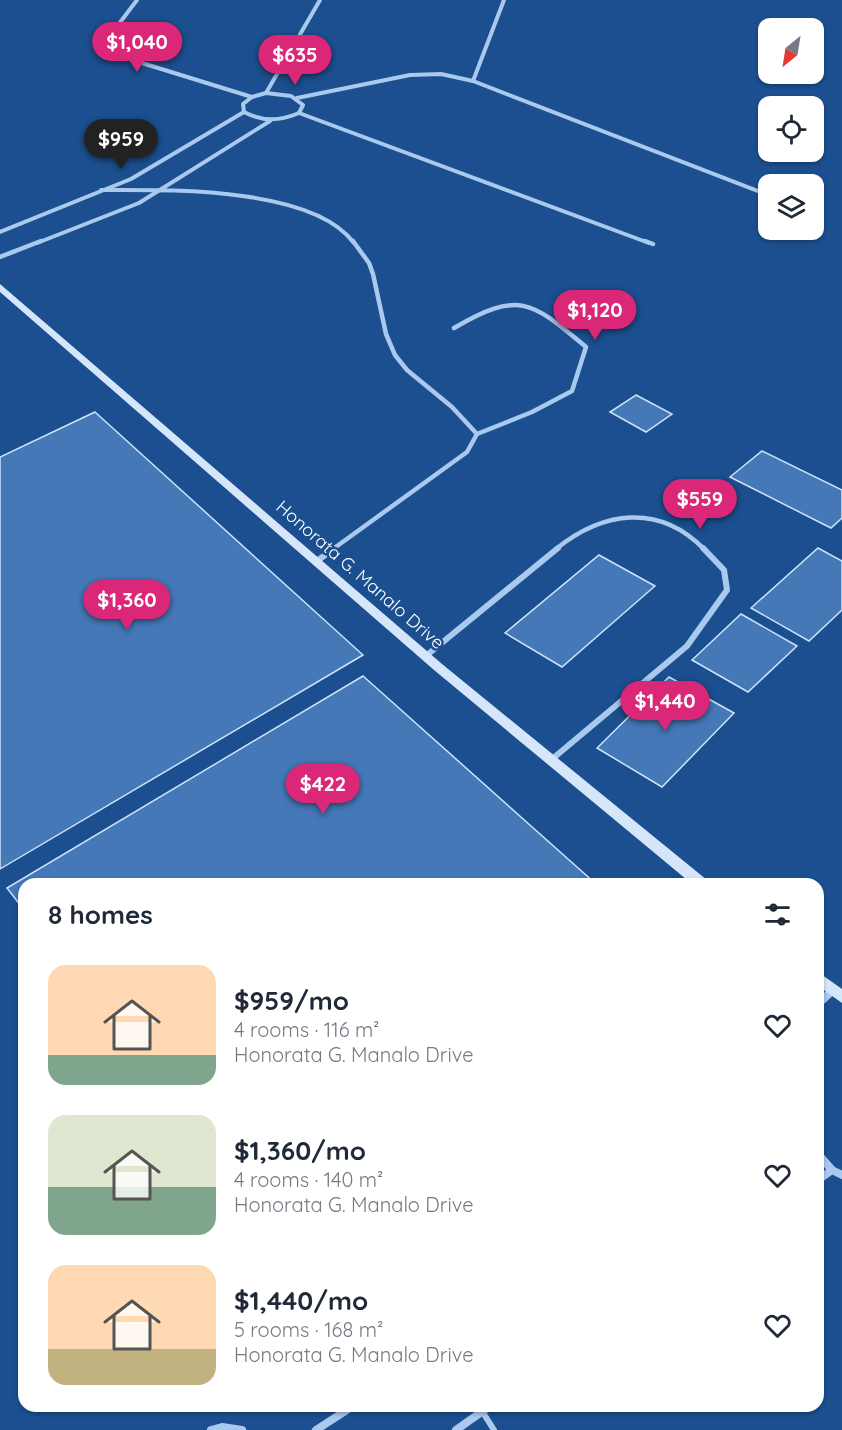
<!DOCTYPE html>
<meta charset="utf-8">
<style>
:root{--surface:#fff;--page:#f6f6f7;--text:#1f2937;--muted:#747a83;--accent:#db2777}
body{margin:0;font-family:Quicksand,sans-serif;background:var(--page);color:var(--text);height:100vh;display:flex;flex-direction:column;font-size:22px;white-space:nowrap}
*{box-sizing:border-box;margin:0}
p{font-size:20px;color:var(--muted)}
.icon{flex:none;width:33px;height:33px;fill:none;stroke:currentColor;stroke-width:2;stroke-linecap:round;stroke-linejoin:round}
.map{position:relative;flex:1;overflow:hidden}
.side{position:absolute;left:18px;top:878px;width:806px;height:534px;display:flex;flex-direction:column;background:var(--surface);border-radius:18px;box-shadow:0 2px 4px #0004}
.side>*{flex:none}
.needle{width:39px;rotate:210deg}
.fabs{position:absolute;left:758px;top:18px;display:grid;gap:12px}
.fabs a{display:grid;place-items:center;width:66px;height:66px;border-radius:12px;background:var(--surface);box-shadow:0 2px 4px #0004;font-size:30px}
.price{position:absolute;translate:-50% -51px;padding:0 14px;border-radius:21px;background:var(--accent);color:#fff;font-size:20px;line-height:39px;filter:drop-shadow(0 2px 3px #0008)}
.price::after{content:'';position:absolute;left:50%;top:36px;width:18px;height:14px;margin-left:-9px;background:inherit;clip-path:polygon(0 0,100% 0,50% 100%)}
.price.on{background:#222;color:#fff}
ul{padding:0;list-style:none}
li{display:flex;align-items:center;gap:18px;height:150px;padding:0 30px}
li span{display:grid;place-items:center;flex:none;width:168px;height:120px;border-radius:18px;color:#555}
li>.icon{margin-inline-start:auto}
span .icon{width:72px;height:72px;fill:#fffc;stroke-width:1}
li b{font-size:26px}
h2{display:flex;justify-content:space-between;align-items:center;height:72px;padding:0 30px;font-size:26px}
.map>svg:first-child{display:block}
.building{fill:#4478b7;stroke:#cfe3fa;stroke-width:1.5}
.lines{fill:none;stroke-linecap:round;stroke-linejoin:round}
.lane{stroke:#a9c9ee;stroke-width:6}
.street-far3{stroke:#a9c9ee;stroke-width:4}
.street-far2{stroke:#a9c9ee;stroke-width:4.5}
.street-far1{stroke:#a9c9ee;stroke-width:6}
.street{stroke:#a9c9ee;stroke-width:8}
.secondary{fill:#d6e6fa;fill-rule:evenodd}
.labels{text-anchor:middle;stroke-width:5;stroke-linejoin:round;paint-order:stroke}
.street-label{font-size:18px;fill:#fff;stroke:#1b4f8f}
</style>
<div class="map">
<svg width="842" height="1430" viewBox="0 0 842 1430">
<rect width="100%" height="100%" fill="#1b4f8f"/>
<!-- building -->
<g class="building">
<path d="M 636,395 L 672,414 L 646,432 L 610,412 Z"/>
<path d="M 95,412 L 363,655 L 0,869 L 0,457 Z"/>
<path d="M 762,451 L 842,490 L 842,518 L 831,528 L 730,477 Z"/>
<path d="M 818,548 L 842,561 L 842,610 L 809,641 L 751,608 Z"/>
<path d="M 599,555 L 655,586 L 562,667 L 505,633 Z"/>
<path d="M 741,614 L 797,646 L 748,692 L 692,660 Z"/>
<path d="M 363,676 L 596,884 L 24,884 L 24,910 L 7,888 Z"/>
<path d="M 669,677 L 734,713 L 662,787 L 597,748 Z"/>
</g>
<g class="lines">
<!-- lane -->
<path class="lane" d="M 482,1411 L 494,1430"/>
<!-- street-far3 -->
<g class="street-far3">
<path d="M 137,0 L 106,41 L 107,48 L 116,55 L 252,97"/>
<path d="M 473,81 L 504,0"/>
<path d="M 266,93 L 291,96 L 303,105 L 299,113 C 280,121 263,122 244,112 L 243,104 L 252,97 Z"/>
<path d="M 266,93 L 320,0"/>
<path d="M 297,98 L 410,75 L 441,74 L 473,81 L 768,195"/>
<path d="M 299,113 L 649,243"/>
<path d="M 101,190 C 165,190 312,186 354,243"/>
<path d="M 0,232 L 131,179 L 244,112"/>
<path d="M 37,243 L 139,203 L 270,121"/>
</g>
<!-- street-far2 -->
<g class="street-far2">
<path d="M 645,241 L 653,244"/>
<path d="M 0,257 L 41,241"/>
<path d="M 454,328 C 519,290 531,301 586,347 L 572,391 L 532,412 L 477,434"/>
<path d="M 333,549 L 467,452 L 477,434 L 452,407 L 407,370 L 395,355 L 386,334 L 373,274 L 369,263 L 353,241"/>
<path d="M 556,549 C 603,511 659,503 704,549"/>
</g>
<!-- street-far1 -->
<g class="street-far1">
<path d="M 317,561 L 335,548"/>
<path d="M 427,655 L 558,548"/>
<path d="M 551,760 L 687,646 L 727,590 L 724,570 L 703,548"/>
</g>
<!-- street -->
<g class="street">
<path d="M 818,1004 L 833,990"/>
<path d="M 818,1154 L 832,1170 L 842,1175"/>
<path d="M 818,1180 L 832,1170"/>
<path d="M 211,1430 L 222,1427 L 242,1430"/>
<path d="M 316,1430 L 353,1406"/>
<path d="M 456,1430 L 490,1406"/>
</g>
<!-- secondary -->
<g class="secondary">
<path d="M 0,284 L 442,664 L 707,880 L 708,884 L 692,884 L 434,670 L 0,292 Z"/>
<path d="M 818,972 L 842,989 L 842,1003 L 818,986 Z"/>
</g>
</g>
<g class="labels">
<!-- street labels -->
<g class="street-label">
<text transform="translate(360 575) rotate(41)" y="6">Honorata G. Manalo Drive</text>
</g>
</g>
</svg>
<div class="fabs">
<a><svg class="needle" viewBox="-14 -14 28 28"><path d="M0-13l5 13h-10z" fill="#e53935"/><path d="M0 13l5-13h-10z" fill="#747a83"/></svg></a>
<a><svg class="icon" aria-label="locate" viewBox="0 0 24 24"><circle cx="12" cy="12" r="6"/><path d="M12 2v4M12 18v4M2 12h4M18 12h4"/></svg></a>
<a><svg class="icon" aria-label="layers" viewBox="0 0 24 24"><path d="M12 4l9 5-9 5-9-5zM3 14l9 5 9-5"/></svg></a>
</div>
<b class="price" style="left:137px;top:73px">$1,040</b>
<b class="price" style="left:295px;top:86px">$635</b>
<b class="price on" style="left:121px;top:170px">$959</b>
<b class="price" style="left:595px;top:341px">$1,120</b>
<b class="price" style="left:700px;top:530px">$559</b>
<b class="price" style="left:127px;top:631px">$1,360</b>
<b class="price" style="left:665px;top:732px">$1,440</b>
<b class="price" style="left:323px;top:815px">$422</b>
<section class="side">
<h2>8 homes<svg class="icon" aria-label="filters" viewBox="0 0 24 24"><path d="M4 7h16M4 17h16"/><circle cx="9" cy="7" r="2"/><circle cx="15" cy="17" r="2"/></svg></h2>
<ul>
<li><span style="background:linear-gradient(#ffd9b3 75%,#7fa58c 0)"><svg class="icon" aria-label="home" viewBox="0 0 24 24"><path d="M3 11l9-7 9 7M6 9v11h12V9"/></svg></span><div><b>$959/mo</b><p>4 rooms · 116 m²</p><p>Honorata G. Manalo Drive</p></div><svg class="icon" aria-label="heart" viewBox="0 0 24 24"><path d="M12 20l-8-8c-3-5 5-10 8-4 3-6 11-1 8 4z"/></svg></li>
<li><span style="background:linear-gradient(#dfe7d0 60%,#7fa58c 0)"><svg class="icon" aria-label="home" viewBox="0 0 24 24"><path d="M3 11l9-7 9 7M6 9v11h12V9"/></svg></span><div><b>$1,360/mo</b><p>4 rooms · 140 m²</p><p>Honorata G. Manalo Drive</p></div><svg class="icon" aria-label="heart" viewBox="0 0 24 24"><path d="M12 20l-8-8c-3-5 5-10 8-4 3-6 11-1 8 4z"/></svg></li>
<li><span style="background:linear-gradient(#ffd9b3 70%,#c2b280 0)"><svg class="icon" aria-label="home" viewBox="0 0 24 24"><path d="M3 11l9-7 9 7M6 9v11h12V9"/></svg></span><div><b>$1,440/mo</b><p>5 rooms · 168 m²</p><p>Honorata G. Manalo Drive</p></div><svg class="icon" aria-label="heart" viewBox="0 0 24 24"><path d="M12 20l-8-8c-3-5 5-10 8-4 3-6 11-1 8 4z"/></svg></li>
</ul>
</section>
</div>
